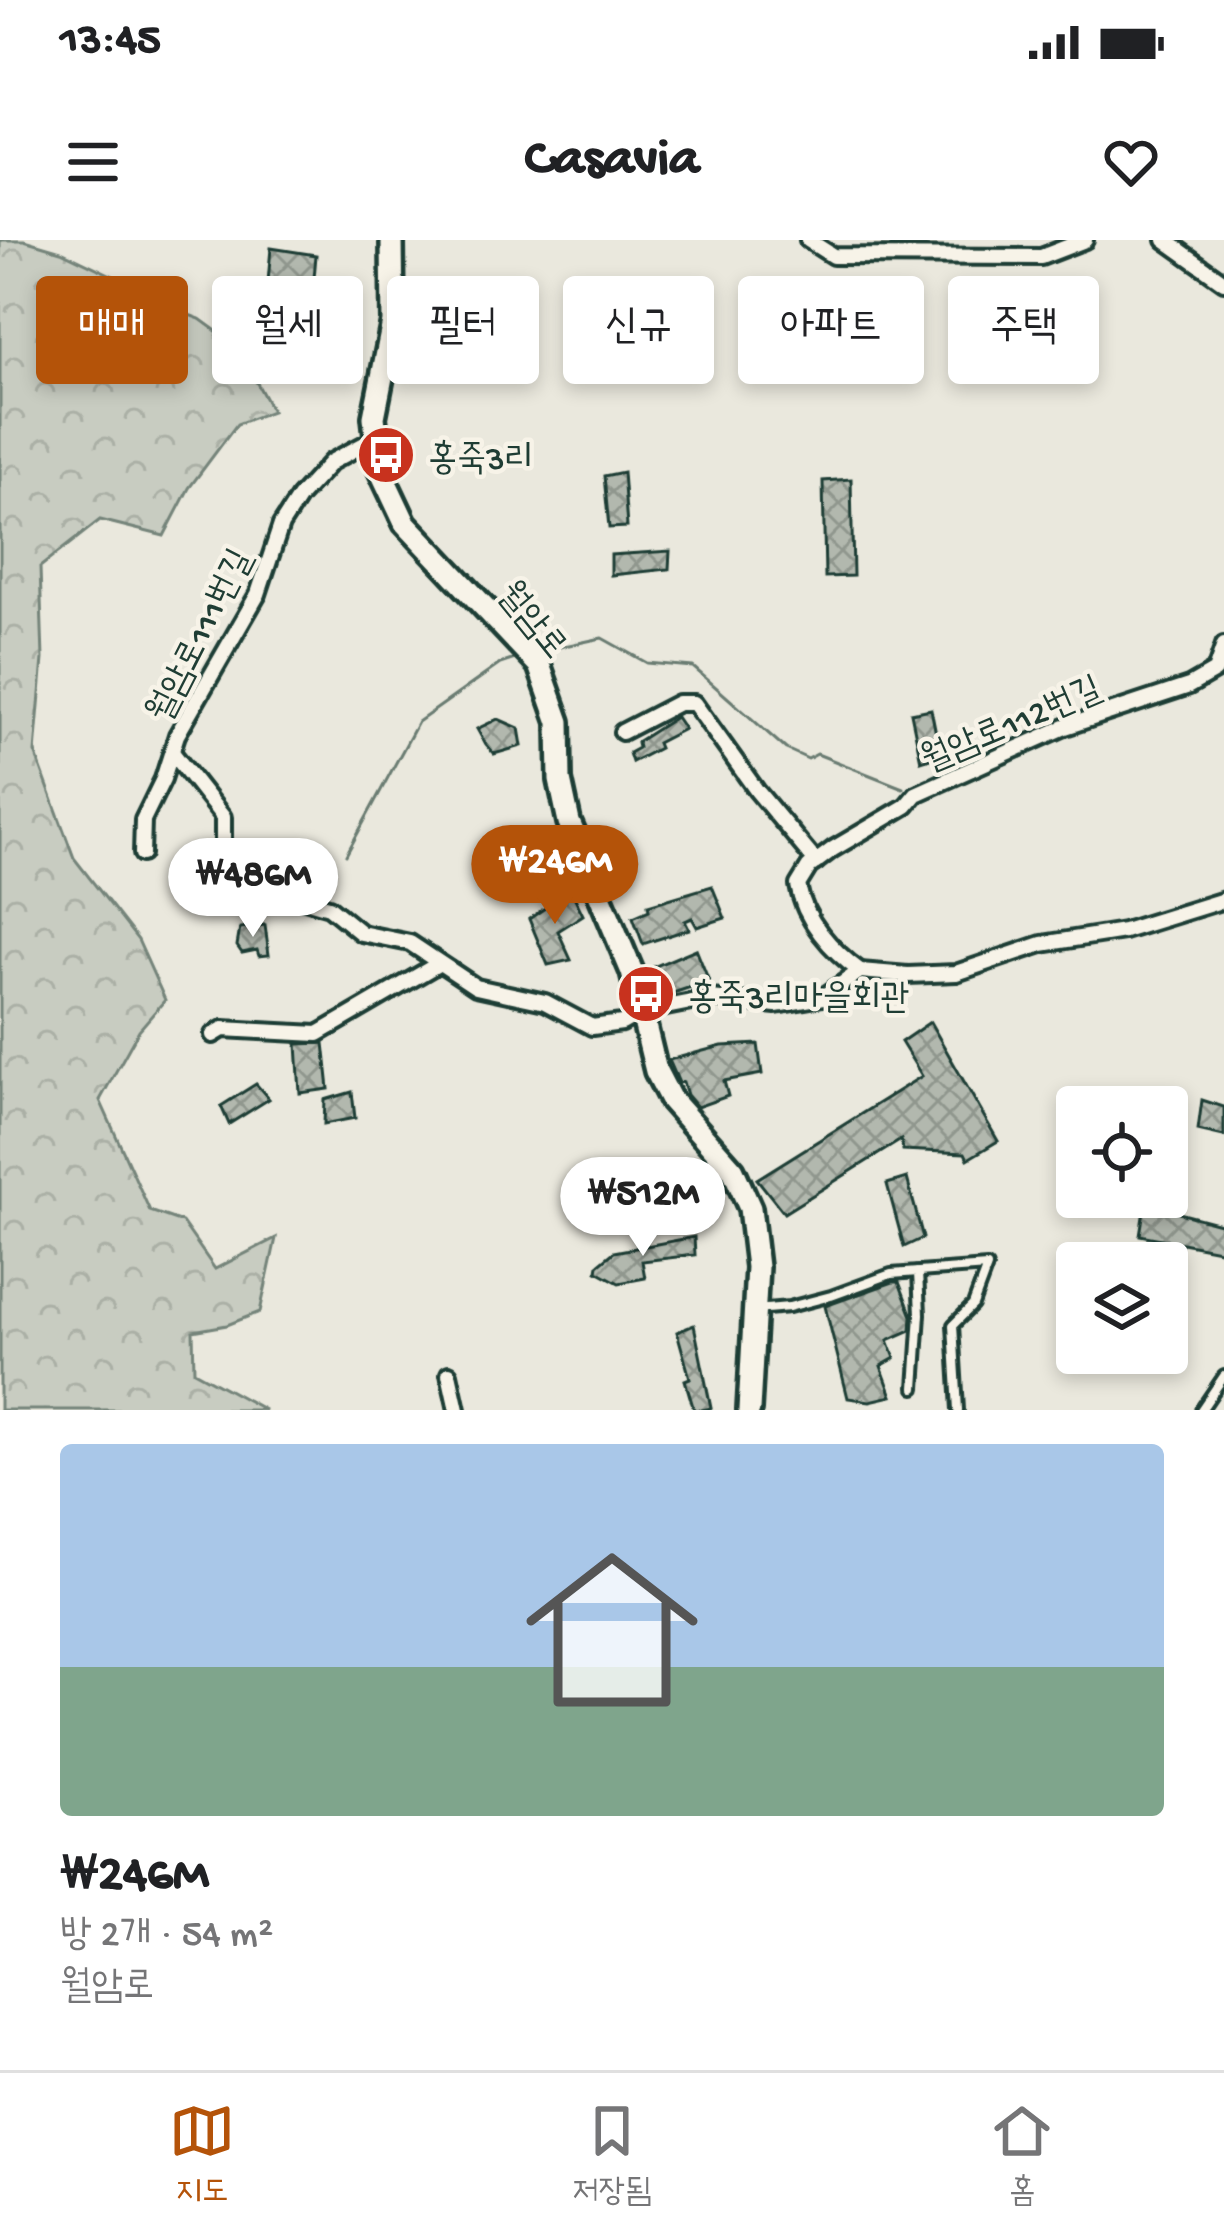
<!DOCTYPE html>
<html lang="ko">
<meta charset="utf-8">
<style>
:root{--surface:#fff;--page:#f2f2f2;--text:#202124;--muted:#757577;--line:#e0e0e0;--accent:#b45309}
body{margin:0;font-family:"Gochi Hand","Poor Story",sans-serif;background:var(--page);color:var(--text);height:100vh;display:flex;flex-direction:column;font-size:45px;white-space:nowrap}
*{box-sizing:border-box;margin:0}
p{font-size:39px;color:var(--muted)}
.icon{flex:none;width:66px;height:66px;fill:none;stroke:currentColor;stroke-width:2;stroke-linecap:round;stroke-linejoin:round}
.map{position:relative;height:1170px;overflow:hidden}
.sheet{display:flex;flex-direction:column;background:var(--surface);flex:1}
.sheet>*{flex:none}
.guide{position:absolute;left:36px;top:36px;width:1152px;height:108px;display:flex;gap:24px}
.buttons{position:absolute;left:1056px;top:846px;display:grid;gap:24px}
.buttons a{display:grid;place-items:center;width:132px;height:132px;border-radius:12px;background:var(--surface);box-shadow:0 6px 18px #0003;font-size:60px}
.price{position:absolute;translate:-50% -102px;padding:0 27px;border-radius:42px;background:#fff;color:#222;font-size:39px;line-height:78px;filter:drop-shadow(0 3px 6px #0008)}
.price::after{content:'';position:absolute;left:50%;top:72px;width:36px;height:27px;margin-left:-18px;background:inherit;clip-path:polygon(0 0,100% 0,50% 100%)}
.price.active{background:var(--accent);color:#fff}
ul{padding:0;list-style:none}
li{display:grid;align-content:center;gap:24px;height:636px;padding:0 60px}
li+li{border-top:3px solid var(--line)}
li span{display:grid;place-items:center;height:372px;border-radius:12px;color:#555}
li>.icon{margin-inline-start:auto}
span .icon{width:216px;height:216px;fill:#fffc;stroke-width:1}
li b{font-size:51px}
.tag{padding:0 42px;border-radius:12px;background:var(--surface);box-shadow:0 6px 18px #0003;font-size:42px;line-height:108px}
.tag.active{background:var(--accent);color:#fff}
.status{display:flex;justify-content:space-between;align-items:center;height:84px;padding:0 60px;background:var(--surface);direction:ltr}
.status svg{height:33px;fill:currentColor}
header{display:flex;justify-content:space-between;align-items:center;height:156px;padding:0 60px;background:var(--surface);font-size:54px;font-weight:700}
.tabs{display:flex;justify-content:space-around;align-items:center;height:168px;border-top:3px solid var(--line);background:var(--surface);font-size:33px;color:var(--muted)}
.tabs a{display:grid;justify-items:center;gap:6px}
.tabs .active{color:var(--accent)}
.map>svg:first-child{display:block}
.forest{fill:url(#forest-crowns);stroke:#74847a;stroke-width:3}
.lines{fill:none;stroke-linecap:round;stroke-linejoin:round}
.stream{stroke:#6a7c72;stroke-width:3}
.building{fill:url(#building-cross-hatch);stroke:#1f3d34;stroke-width:3}
.lane-casing{stroke:#1f3d34;stroke-width:16}
.street-casing{stroke:#1f3d34;stroke-width:22}
.secondary-casing{stroke:#1f3d34;stroke-width:30}
.lane{stroke:#f7f3e8;stroke-width:8}
.street{stroke:#f7f3e8;stroke-width:14}
.secondary{stroke:#f7f3e8;stroke-width:21}
.labels{text-anchor:middle;stroke-width:9;stroke-linejoin:round;paint-order:stroke}
.poi-label{font-size:36px;fill:#1f3d34;stroke:#f7f3e8;text-anchor:start}
.street-label{font-size:36px;fill:#1f3d34;stroke:#f7f3e8}
</style>
<div class="status"><b>13:45</b><svg viewBox="0 0 49 12"><path d="M0 12V9h3v3zM5 12V6h3v6zM10 12V3h3v9zM15 12V0h3v12zM26 1h20v11H26zM47 4h2v5h-2z"/></svg></div>
<header><svg class="icon" aria-label="menu" viewBox="0 0 24 24"><path d="M4 6h16M4 12h16M4 18h16"/></svg>Casavia<svg class="icon" aria-label="heart" viewBox="0 0 24 24"><path d="M12 20l-8-8c-3-5 5-10 8-4 3-6 11-1 8 4z"/></svg></header>
<div class="map">
<svg width="1224" height="1170" viewBox="0 0 1224 1170">
<defs>
<pattern id="forest-crowns" width="20" height="18" patternUnits="userSpaceOnUse" patternTransform="scale(3)"><rect width="20" height="18" fill="#c8ccc1"/><path d="M2 6a3 3 0 1 1 6 0M12 15a3 3 0 1 1 6 0" fill="none" stroke="#abb0a6"/></pattern>
<pattern id="building-cross-hatch" width="8" height="8" patternUnits="userSpaceOnUse" patternTransform="scale(3)"><rect width="8" height="8" fill="#b2b8ae"/><path d="M0 0l8 8M0 8l8-8" fill="none" stroke="#90978e"/></pattern>
</defs>
<rect width="100%" height="100%" fill="#eae8dd"/>
<filter id="ink" filterUnits="userSpaceOnUse"><feTurbulence type="fractalNoise" baseFrequency=".00833" numOctaves="2"/><feDisplacementMap in="SourceGraphic" scale="24" xChannelSelector="R" yChannelSelector="G"/><feConvolveMatrix kernelMatrix="1 2 1 2 8 2 1 2 1" color-interpolation-filters="sRGB"/></filter>
<g filter="url(#ink)">
<!-- forest -->
<path class="forest" d="M 0,0 L 24,0 L 61,11 L 132,45 L 146,59 L 200,79 L 237,106 L 272,171 L 237,184 L 189,248 L 164,296 L 100,280 L 40,327 L 43,419 L 35,512 L 74,618 L 138,700 L 165,760 L 139,790 L 100,860 L 150,971 L 182,982 L 215,1029 L 276,998 L 260,1072 L 227,1085 L 193,1091 L 194,1131 L 265,1170 L 0,1170 Z"/>
<g class="lines">
<!-- stream -->
<g class="stream">
<path d="M 536,412 L 602,398 L 647,423 L 693,427 L 786,509 L 808,519 L 817,514 L 903,548"/>
<path d="M 346,615 L 418,482 L 500,424 L 521,417"/>
</g>
</g>
<!-- building -->
<g class="building">
<path d="M 271,8 L 316,15 L 313,50 L 323,50 L 317,79 L 257,80 L 257,54 L 267,53 Z"/>
<path d="M 623,232 L 627,287 L 609,288 L 604,236 Z"/>
<path d="M 851,239 L 853,336 L 825,337 L 823,241 Z"/>
<path d="M 670,311 L 669,329 L 611,335 L 611,315 Z"/>
<path d="M 931,469 L 940,515 L 921,521 L 911,473 Z"/>
<path d="M 676,477 L 684,489 L 657,503 L 659,508 L 632,522 L 629,513 L 638,508 L 637,502 Z"/>
<path d="M 498,479 L 519,488 L 522,506 L 494,514 L 486,505 L 477,489 Z"/>
<path d="M 712,646 L 725,678 L 697,687 L 692,678 L 685,681 L 689,689 L 643,704 L 633,677 L 649,670 L 648,665 Z"/>
<path d="M 571,650 L 583,675 L 558,691 L 571,720 L 548,725 L 529,679 Z"/>
<path d="M 265,685 L 269,715 L 259,716 L 257,710 L 242,713 L 237,706 L 240,688 Z"/>
<path d="M 696,709 L 709,741 L 664,756 L 653,727 Z"/>
<path d="M 930,782 L 998,901 L 968,919 L 965,913 L 903,910 L 901,900 L 784,973 L 757,939 L 922,836 L 901,802 Z"/>
<path d="M 324,803 L 329,849 L 300,853 L 297,804 Z"/>
<path d="M 758,804 L 762,834 L 724,841 L 728,856 L 697,867 L 687,855 L 683,842 L 679,843 L 669,820 L 722,806 Z"/>
<path d="M 256,844 L 269,859 L 229,884 L 221,866 Z"/>
<path d="M 352,852 L 355,878 L 324,884 L 325,860 Z"/>
<path d="M 1202,860 L 1224,867 L 1224,896 L 1198,890 Z"/>
<path d="M 907,938 L 923,998 L 904,1007 L 887,944 Z"/>
<path d="M 1145,964 L 1224,985 L 1224,1011 L 1140,995 Z"/>
<path d="M 694,997 L 695,1015 L 642,1021 L 645,1038 L 619,1043 L 597,1031 L 598,1025 L 614,1012 Z"/>
<path d="M 893,1042 L 899,1042 L 912,1076 L 911,1090 L 888,1100 L 895,1118 L 881,1126 L 892,1156 L 870,1161 L 848,1158 L 825,1066 Z"/>
<path d="M 694,1085 L 711,1168 L 702,1170 L 694,1170 L 685,1140 L 690,1138 L 677,1092 Z"/>
</g>
<g class="lines">
<defs>
<g id="lane">
<path d="M 755,1070 L 789,1067 L 831,1056 L 891,1034 L 987,1027 L 973,1065 L 953,1085 L 958,1170"/>
<path d="M 915,1148 L 920,1074 L 918,1032"/>
<path d="M 1201,1170 L 1224,1136"/>
</g>
<g id="street">
<path d="M 808,0 L 833,16 L 1041,17 L 1085,0"/>
<path d="M 1165,0 L 1224,42"/>
<path d="M 622,492 L 678,463 L 694,463 L 757,551 L 816,622"/>
<path d="M 172,512 L 223,577 L 223,605 L 238,626 L 277,652 L 329,667 L 361,693 L 410,703 L 476,747 L 545,762 L 592,787 L 622,783 L 641,772 L 711,758 L 776,765 L 823,757 L 860,731 L 908,735 L 956,733 L 1042,704 L 1124,691 L 1224,660"/>
<path d="M 142,614 L 143,580 L 163,539 L 177,495 L 258,354 L 281,285 L 299,257 L 331,222 L 374,199"/>
<path d="M 860,731 C 832,711 804,680 798,645 L 809,627 L 833,609 L 906,566 L 916,554 L 1065,487 L 1189,446 L 1215,431 L 1224,405"/>
<path d="M 213,795 L 223,789 L 318,794 L 438,724"/>
<path d="M 449,1134 L 457,1170"/>
</g>
<path id="secondary" d="M 392,0 L 393,82 L 374,177 L 380,230 L 405,283 L 539,425 L 559,482 L 560,540 L 569,582 L 632,732 L 656,831 L 671,860 L 733,930 L 750,968 L 757,1027 L 749,1170"/>
</defs>
<!-- lane casing -->
<use href="#lane" class="lane-casing"/>
<!-- street casing -->
<use href="#street" class="street-casing"/>
<!-- secondary casing -->
<use href="#secondary" class="secondary-casing"/>
<!-- lane -->
<use href="#lane" class="lane"/>
<!-- street -->
<use href="#street" class="street"/>
<!-- secondary -->
<use href="#secondary" class="secondary"/>
</g>
</g>
<!-- icons -->
<defs>
<symbol id="bus-disc" viewBox="-11 -11 22 22"><circle r="9.5" fill="#c8321e" stroke="#f7f3e8"/><path d="M-5-6H5V4H4V6H2V4H-2V6H-4V4H-5ZM-3.5-4V0h7V-4ZM-3.5 1.2v1.5H-2V1.2ZM2 1.2v1.5H3.5V1.2Z" fill="#fff"/></symbol>
</defs>
<g fill-rule="evenodd">
<use href="#bus-disc" x="353" y="182" width="66" height="66"/>
<use href="#bus-disc" x="613" y="721" width="66" height="66"/>
</g>
<g class="labels">
<!-- poi labels -->
<g class="poi-label">
<text x="428" y="228">홍죽3리</text>
<text x="688" y="767">홍죽3리마을회관</text>
</g>
<!-- street labels -->
<g class="street-label">
<text transform="translate(535 378) rotate(51)" y="13">월암로</text>
<text transform="translate(197 394) rotate(-63)" y="13">월암로111번길</text>
<text transform="translate(1010 481) rotate(-23)" y="13">월암로112번길</text>
</g>
</g>
</svg>
<div class="buttons">
<a><svg class="icon" aria-label="locate" viewBox="0 0 24 24"><circle cx="12" cy="12" r="6"/><path d="M12 2v4M12 18v4M2 12h4M18 12h4"/></svg></a>
<a><svg class="icon" aria-label="layers" viewBox="0 0 24 24"><path d="M12 4l9 5-9 5-9-5zM3 14l9 5 9-5"/></svg></a>
</div>
<b class="price active" style="left:555px;top:687px">₩246M</b>
<b class="price" style="left:253px;top:700px">₩486M</b>
<b class="price" style="left:643px;top:1019px">₩512M</b>
<div class="guide">
<a class="tag active">매매</a>
<a class="tag">월세</a>
<a class="tag">필터</a>
<a class="tag">신규</a>
<a class="tag">아파트</a>
<a class="tag">주택</a>
</div>
</div>
<section class="sheet">
<ul>
<li><span style="background:linear-gradient(#a9c7e8 60%,#7fa58c 0)"><svg class="icon" aria-label="home" viewBox="0 0 24 24"><path d="M3 11l9-7 9 7M6 9v11h12V9"/></svg></span><div><b>₩246M</b><p>방 2개 · 54 m²</p><p>월암로</p></div></li>
</ul>
</section>
<nav class="tabs">
<a class="active"><svg class="icon" aria-label="map" viewBox="0 0 24 24"><path d="M3 6l6-2 6 2 6-2v14l-6 2-6-2-6 2zM9 4v14M15 6v14"/></svg>지도</a>
<a><svg class="icon" aria-label="saved" viewBox="0 0 24 24"><path d="M7 4h10v16l-5-4-5 4z"/></svg>저장됨</a>
<a><svg class="icon" aria-label="home" viewBox="0 0 24 24"><path d="M3 11l9-7 9 7M6 9v11h12V9"/></svg>홈</a>
</nav>
